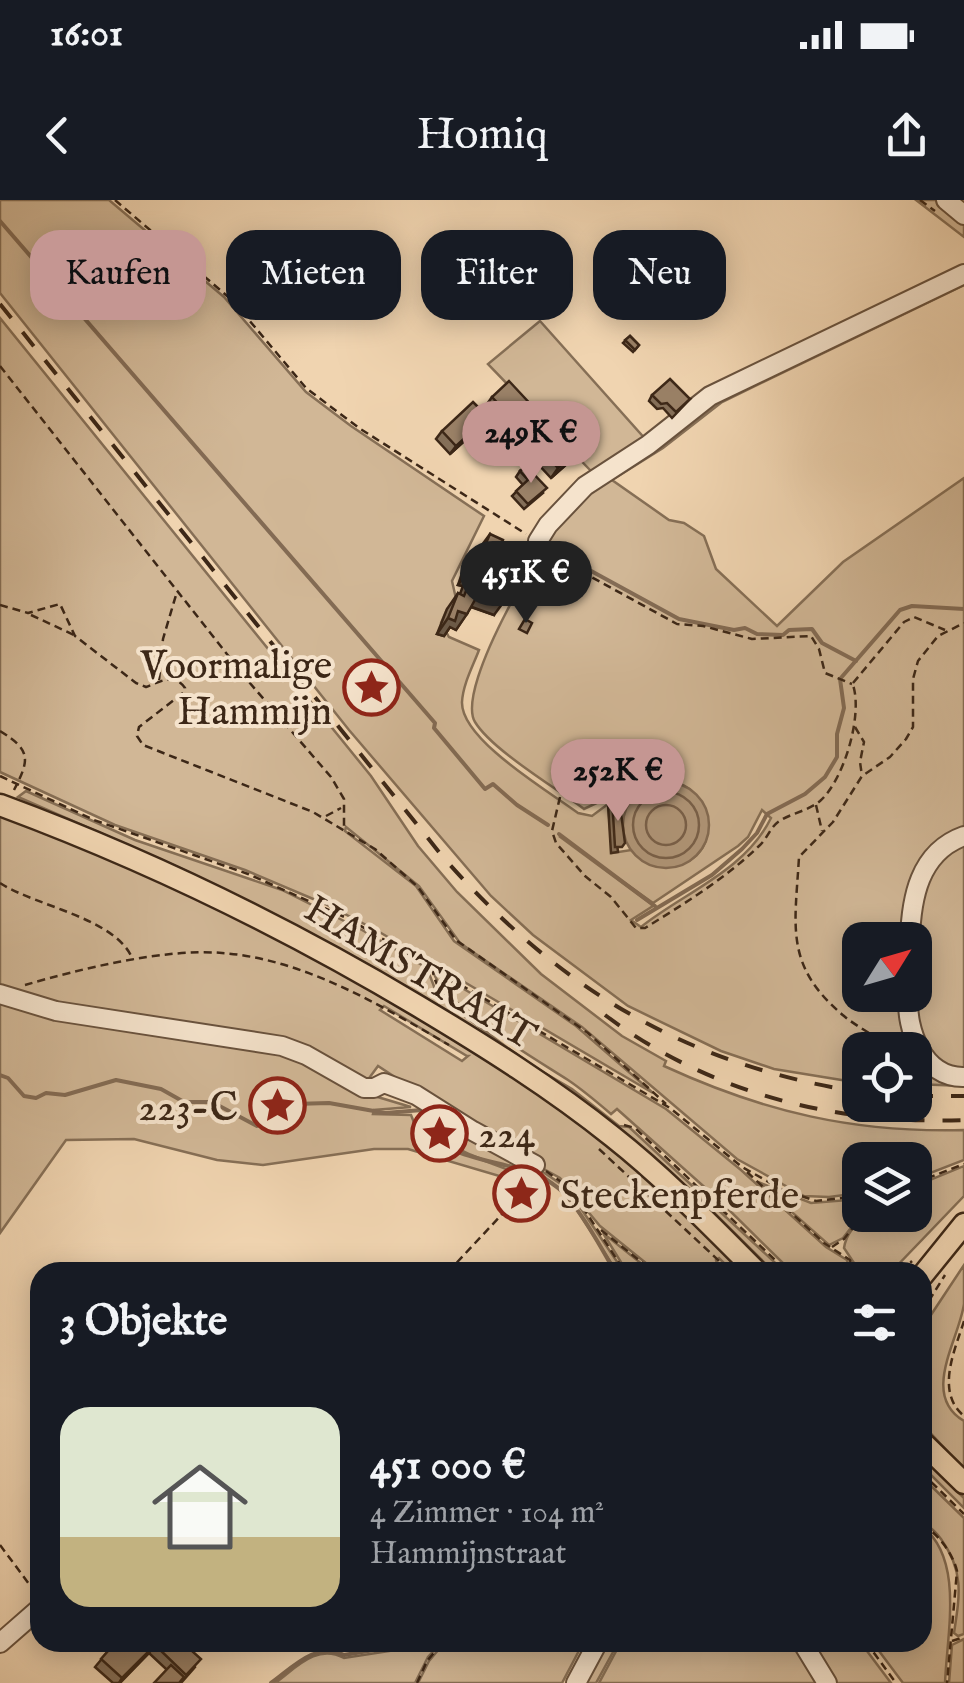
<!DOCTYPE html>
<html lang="de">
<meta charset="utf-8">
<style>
:root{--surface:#171b24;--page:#20242c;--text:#f1f3f6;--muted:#9ea1a6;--line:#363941;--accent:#c59692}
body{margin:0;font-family:"IM FELL English",serif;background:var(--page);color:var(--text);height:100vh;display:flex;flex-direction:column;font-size:38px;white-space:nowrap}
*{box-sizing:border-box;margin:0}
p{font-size:32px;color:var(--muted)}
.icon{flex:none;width:55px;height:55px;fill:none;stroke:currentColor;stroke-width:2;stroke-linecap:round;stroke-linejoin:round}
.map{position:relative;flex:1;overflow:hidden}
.sheet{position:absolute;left:30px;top:1062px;width:902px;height:390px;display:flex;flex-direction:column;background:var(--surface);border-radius:30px;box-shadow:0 5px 25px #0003}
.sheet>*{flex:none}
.guide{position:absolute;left:30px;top:30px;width:905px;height:90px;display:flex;gap:20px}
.needle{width:65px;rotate:53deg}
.controls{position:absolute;left:842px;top:722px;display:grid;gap:20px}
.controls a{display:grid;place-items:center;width:90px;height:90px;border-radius:20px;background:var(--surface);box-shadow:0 5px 25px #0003;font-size:50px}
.price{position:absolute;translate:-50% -85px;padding:0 22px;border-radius:35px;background:var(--accent);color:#111;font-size:32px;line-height:65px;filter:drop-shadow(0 2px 5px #0008)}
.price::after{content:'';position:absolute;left:50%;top:60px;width:30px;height:22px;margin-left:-15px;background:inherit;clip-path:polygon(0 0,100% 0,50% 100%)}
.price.active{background:#222;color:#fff}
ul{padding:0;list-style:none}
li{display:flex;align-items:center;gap:30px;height:250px;padding:0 30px}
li+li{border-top:2px solid var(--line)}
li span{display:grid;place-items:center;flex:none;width:280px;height:200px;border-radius:30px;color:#555}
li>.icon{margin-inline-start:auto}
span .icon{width:120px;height:120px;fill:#fffc;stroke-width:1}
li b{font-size:42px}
h2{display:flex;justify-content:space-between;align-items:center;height:120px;padding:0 30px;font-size:42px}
.pill{padding:0 35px;border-radius:30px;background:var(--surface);box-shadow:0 5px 25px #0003;font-size:35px;line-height:90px}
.pill.active{background:var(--accent);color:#111}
.status{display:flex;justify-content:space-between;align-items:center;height:70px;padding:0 50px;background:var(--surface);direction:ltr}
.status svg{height:28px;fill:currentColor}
header{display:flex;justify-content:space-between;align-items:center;height:130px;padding:0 30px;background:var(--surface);font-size:45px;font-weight:600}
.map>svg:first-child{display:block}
.green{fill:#d1b796;stroke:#866f56;stroke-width:2.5;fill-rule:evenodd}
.water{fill:#b3997c;stroke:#836b54;stroke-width:2.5}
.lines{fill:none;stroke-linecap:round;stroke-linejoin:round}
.shore{stroke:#78604a;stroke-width:2.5}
.stream{stroke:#836b54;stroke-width:4}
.minor-casing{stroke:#69523d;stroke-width:22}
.major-casing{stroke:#3c2717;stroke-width:25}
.path{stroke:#3c2717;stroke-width:2.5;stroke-dasharray:8 5;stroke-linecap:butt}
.minor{stroke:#f5e3cc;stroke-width:18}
.major{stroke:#f0d4b0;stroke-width:20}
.rail{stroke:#3c2717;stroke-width:4;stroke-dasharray:18 18;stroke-linecap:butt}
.wall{fill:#846f59;stroke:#3c2717;stroke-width:2.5}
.shaded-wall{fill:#6c5a48;stroke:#3c2717;stroke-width:2.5}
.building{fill:#9a8167;stroke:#3c2717;stroke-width:2.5}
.labels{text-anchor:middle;stroke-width:8;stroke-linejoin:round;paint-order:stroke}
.poi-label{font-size:40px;fill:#3c2717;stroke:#f5e3cc;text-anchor:end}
.street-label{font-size:40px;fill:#3c2717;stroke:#f5e3cc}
</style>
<div class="status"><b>16:01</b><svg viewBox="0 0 49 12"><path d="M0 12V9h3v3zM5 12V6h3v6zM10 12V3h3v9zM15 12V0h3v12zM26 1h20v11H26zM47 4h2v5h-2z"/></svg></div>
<header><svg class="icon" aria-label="back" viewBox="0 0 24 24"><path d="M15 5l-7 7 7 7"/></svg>Homiq<svg class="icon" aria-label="share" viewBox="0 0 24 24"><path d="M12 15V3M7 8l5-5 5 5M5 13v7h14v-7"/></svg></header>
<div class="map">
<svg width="964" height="1483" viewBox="0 0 964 1483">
<rect width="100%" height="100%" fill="#f0d4b0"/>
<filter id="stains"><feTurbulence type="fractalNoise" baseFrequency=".002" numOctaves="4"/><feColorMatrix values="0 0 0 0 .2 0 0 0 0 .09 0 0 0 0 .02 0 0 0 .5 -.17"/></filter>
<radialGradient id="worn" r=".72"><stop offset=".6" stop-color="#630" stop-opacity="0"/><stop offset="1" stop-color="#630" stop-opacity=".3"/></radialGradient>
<!-- green -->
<g class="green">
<path d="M 0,0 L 109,0 L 224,97 L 306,192 L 351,226 L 484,316 L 452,381 L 457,403 L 453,411 L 447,409 L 441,423 L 449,437 L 479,450 C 473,466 463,484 462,502 C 461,540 550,592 578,613 L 592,616 L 608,604 L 612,653 L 631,650 C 643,663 656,669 673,666 C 742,654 697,545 636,594 L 618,580 L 601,601 L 584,609 C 556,588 492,550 475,522 C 454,487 549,331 576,302 L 702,207 L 964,78 L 964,85 L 722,202 L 663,248 L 612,280 L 669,320 L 684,323 L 704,336 L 716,369 L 777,426 L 843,362 L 964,278 L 964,886 L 915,884 L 915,850 L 860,850 L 860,883 L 774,869 L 721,851 L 628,806 L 533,735 L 491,696 L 349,530 L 0,93 ZM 762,610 L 771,618 C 745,671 685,692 641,727 L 631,720 L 653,706 L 651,704 L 559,636 L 653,703 L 738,646 L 748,637 ZM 860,740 L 915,740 L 915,795 L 860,795 Z"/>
<path d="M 916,0 L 936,0 L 964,25 L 964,37 Z"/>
<path d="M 0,118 L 371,576 L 418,646 L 457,692 L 541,774 L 622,836 L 666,861 L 664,866 C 764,912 854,933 964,930 L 964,960 L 915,979 L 915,960 L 860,960 L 860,993 L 829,997 L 804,996 L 737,959 L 582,827 L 460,743 L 419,686 L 346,627 L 345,631 L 416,686 L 454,741 L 576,826 L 653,893 L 376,730 L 325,704 L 245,670 L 115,625 L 0,572 Z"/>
<path d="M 540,121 L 647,241 L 596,272 L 590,270 L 488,164 Z"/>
<path d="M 26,591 L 135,640 L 282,690 L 362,730 L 427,768 L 435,789 L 447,803 L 531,865 L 572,889 L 619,926 L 629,927 L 785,1072 L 774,1072 L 697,996 L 629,938 L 328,744 L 182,669 L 18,597 Z"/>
<path d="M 0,614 L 150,673 L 360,780 L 528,883 L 617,951 L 744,1072 L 733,1072 L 719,1058 L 716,1060 L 720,1072 L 657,1072 L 600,1026 L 560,978 L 491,940 L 378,866 L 367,881 L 322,862 L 0,790 ZM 384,806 L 467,856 L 468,856 L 462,861 L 380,810 Z"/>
<path d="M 437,773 L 666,909 L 741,970 L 826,1047 L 847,1060 L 851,1072 L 792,1072 L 720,1001 L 617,909 L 611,914 C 597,902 583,890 568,880 C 534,858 449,809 434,774 Z"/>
<path d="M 0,798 L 279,849 L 371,895 L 411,907 L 374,910 L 373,914 L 411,915 L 417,930 L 426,939 L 522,975 L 506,978 L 408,949 L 374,949 L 263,965 L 217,960 L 134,939 L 66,940 L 0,1033 Z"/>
<path d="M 428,907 L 526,967 C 497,970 435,945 423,917 Z"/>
<path d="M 964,966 L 964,996 L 891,1072 L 855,1072 L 854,1063 L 844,1048 C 846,1034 855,1025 865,1015 L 915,1015 L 915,986 Z"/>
<path d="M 537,968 L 567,988 L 624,1072 L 617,1072 L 566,993 L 535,970 Z"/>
<path d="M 758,982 L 811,1003 L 860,999 L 861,1015 L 843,1038 L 829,1045 Z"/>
<path d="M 603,1033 L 652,1072 L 627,1072 Z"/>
<path d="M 964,1065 C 964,1077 964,1092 964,1104 C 959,1140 920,1195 964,1221 L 964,1269 L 923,1225 L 923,1127 Z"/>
<path d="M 923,1258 L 964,1298 L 964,1308 L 923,1267 Z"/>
<path d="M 923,1278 L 964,1318 L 964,1434 L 958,1436 L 954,1433 C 960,1394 964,1371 941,1339 C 935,1331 931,1327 923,1323 Z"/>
<path d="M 923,1327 C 964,1360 947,1433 945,1483 L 903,1483 L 873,1443 L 922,1442 Z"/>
<path d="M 964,1439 L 964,1483 L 949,1483 L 952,1445 Z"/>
<path d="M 621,1442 L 799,1443 L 823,1483 L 599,1483 Z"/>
<path d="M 441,1443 L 428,1457 L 415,1483 L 275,1483 C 295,1469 316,1443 344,1458 Z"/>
<path d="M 444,1443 L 444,1442 L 583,1443 L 562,1483 L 418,1483 L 429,1461 Z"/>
<path d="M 606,1443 L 618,1443 L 596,1483 L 584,1483 Z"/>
<path d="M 806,1443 L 861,1443 L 891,1483 L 831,1483 Z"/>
</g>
<!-- water -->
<circle class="water" cx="666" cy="625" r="43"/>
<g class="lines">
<!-- shore -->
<g class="shore">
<circle cx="666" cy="625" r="33"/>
<circle cx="666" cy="625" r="20"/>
</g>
<!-- stream -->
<g class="stream">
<path d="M 0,21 L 435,523 L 434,528 L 485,589 L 493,584 L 517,605 L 548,625"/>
<path d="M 556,347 L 582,366 L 679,419 L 734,430 L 745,428 L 757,434 L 783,435 L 789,430 L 812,429 L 822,443 L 856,461"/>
<path d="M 559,634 L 655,706"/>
<path d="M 637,720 L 712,675 L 742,649 L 757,633 L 767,614 L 805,594 L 825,577 L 837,557 L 837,534 L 844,508 L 840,479 L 900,410 L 912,406 L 964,409"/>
<path d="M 0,875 L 8,878 L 24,896 L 36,898 L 46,893 L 65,895 L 116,880 L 161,889 L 184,902 L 212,902 L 257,926 L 277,910 L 293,904 L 329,903 L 385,913 L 422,910"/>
<path d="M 421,912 L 419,922 C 448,969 519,955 558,988 C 577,1003 603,1051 615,1072"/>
<path d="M 271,1483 C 292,1468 316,1441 344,1455 L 421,1442"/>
</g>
<defs>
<g id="minor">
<path d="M 946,0 L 964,15"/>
<path d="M 538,341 L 548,325 L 585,286 L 648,245 L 710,196 L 964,74"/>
<path d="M 910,740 C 911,699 919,652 964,636"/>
<path d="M 0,794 L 56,811 L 282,846 L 306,855 L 364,888 L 374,888 L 384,883 L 416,895 L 473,931 L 535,965"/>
<path d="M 908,795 C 906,830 923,878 964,877"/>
<path d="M 802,1442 L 827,1483"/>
<path d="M 0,1443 L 40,1408"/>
<path d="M 576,1483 L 598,1442"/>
</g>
<g id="major">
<path d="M 0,605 C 146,659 284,726 418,806 C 485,846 552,888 613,937 C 665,978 711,1026 757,1072"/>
<path d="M 922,1076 L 964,1024"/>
<path d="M 922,1242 L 964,1283"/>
</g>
</defs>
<!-- minor casing -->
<use href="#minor" class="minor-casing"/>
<!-- major casing -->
<use href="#major" class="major-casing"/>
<!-- path -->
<g class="path">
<path d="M 115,0 L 233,101 L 306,188 L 359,228 L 526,334"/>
<path d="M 920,0 L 935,11"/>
<path d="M 0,166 L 249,482 L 331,577 L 344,599 L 344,628"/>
<path d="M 549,349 L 584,373 L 677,424 L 703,426 L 752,439 L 811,436 L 819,449 L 825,473 L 852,484"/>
<path d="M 0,405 L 28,413 L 60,404 L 75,436 L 136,483 L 146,487 C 160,482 174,472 185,488 L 183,493 L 139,527 L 137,536 L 143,545 L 313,612 L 375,649 L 418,687 L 456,740 L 588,833 L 666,904"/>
<path d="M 31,415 L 74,435"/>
<path d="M 159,480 L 163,439 L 176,395"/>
<path d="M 853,483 L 904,422 L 914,417 L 945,430"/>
<path d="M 855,527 L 864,542 L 860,562 L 862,576"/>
<path d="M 0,531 C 31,550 30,559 14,590"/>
<path d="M 0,576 L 94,620 L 248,674 L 349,719 L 670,908 L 742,967 L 783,990 L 816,1001 L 860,996"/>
<path d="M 560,597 L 552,631 L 556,643 L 585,676 L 611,697 L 636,728 L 645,728 C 684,704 726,678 759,646 C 767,639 770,628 778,622 C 791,613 808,611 820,601 C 844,580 863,515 853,485"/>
<path d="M 816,605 L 822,631"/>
<path d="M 326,616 L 341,608"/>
<path d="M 0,683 C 37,707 117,718 133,760"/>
<path d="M 432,767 C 436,795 453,805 475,820"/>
<path d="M 25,785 C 80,769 165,748 222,753 C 304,759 380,805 449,845"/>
<path d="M 888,850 C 877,835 858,828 844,816 C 784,766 795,727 799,657 L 833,622 L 862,576 L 890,557 L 906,539 L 913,527 L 913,479 L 918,461 L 938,436 L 964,423"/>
<path d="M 624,925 L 635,928 L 788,1072"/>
<path d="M 599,949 L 731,1072"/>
<path d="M 546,971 L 571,989 L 625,1072"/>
<path d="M 747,972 L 824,1043 L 850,1060 L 853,1072"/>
<path d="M 915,983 L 964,964"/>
<path d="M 601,1030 L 654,1072"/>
<path d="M 832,1047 L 844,1039 L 863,1015"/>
<path d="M 719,1062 L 721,1072"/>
<path d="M 448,1072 L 506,1010 L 528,979"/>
<path d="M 901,1072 L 912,1061"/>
<path d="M 922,1112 L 945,1075"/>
<path d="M 964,1121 C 955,1150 935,1192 964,1216"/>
<path d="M 922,1273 L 964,1314"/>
<path d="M 922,1325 C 938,1333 953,1354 957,1371 L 947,1483"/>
<path d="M 0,1345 L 35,1392"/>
<path d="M 952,1441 L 964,1437"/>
<path d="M 866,1442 L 896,1483"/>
<path d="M 417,1483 L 427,1461 L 443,1442"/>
</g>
<!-- minor -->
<use href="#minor" class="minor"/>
<!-- major -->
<use href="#major" class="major"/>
<!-- rail -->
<g class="rail">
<path d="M 0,104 L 443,657 C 559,789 686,865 860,892"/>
<path d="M 605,815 C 709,893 835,925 964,920"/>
<path d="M 915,896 L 964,896"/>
</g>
</g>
<!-- wall -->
<g class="wall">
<path d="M 630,136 L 639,145 L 633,152 L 623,143 Z"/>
<path d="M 652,195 L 690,199 L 672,218 L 663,208 L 657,209 L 649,201 Z"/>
<path d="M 492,197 L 575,252 L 568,263 L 551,278 L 485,207 Z"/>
<path d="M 482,225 L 450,254 L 436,239 L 442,231 Z"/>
<path d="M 520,271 L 543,293 L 524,309 L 512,296 L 523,285 L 516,277 Z"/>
<path d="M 490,334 L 499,350 L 507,359 L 496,374 L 490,371 L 488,375 L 497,378 L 502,370 L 494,415 L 471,407 L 456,430 L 450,427 L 444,436 L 437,434 L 447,409 L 458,393 L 460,394 L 463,386 L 458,385 L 465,364 L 476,348 L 479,349 Z"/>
<path d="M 612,598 L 618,652 L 611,653 L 608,604 Z"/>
<path d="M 116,1442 L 182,1442 L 195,1467 L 181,1483 L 149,1453 L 120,1483 L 113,1483 L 95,1467 Z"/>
</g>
<!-- shaded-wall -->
<g class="shaded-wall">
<path d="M 488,217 L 482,225 L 450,254 L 456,246 Z"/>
<path d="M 575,252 L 568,263 L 551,278 L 558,268 Z"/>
<path d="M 469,369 L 474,371 L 463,386 L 458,385 Z"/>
<path d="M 480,391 L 505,400 L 494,415 L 469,406 Z"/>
<path d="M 458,411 L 467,414 L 456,430 L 450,427 L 444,436 L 437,434 L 448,418 Z"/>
<path d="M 155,1445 L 149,1453 L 119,1483 L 122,1478 Z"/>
</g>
<!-- building -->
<g class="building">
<path d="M 630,136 L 639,145 L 635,150 L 625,140 Z"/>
<path d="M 670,179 L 690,199 L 676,212 L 667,203 L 661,204 L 652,195 Z"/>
<path d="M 509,181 L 575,252 L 558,268 L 492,197 Z"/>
<path d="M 473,202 L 488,217 L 456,246 L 442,231 Z"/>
<path d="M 526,266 L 547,288 L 528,304 L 516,291 L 528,280 L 520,271 Z"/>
<path d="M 490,334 L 503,340 L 499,350 L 510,354 L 507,359 L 497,354 L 488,375 L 498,378 L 502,370 L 516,378 L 505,400 L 480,391 L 467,414 L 458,411 L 455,421 L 448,418 L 458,393 L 464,396 L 474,371 L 469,369 L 476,348 L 483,350 Z"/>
<path d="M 525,419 L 532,423 L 527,433 L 519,429 Z"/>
<path d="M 612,598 L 619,598 L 625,643 L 622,647 L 615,647 Z"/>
<path d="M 116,1442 L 182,1442 L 201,1459 L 186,1475 L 155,1445 L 122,1478 L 101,1459 Z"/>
<path d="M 171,1465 L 184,1477 L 179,1483 L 154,1483 Z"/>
</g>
<!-- icons -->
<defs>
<symbol id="sight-ring" viewBox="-11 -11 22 22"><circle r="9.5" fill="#f5e3cc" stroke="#8f2418" stroke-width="1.5"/><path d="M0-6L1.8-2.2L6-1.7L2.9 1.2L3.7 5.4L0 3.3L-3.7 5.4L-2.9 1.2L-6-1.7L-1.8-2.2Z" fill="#8f2418"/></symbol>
</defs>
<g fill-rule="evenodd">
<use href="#sight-ring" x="340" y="456" width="63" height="63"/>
<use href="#sight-ring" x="246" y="874" width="63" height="63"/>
<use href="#sight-ring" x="408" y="902" width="63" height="63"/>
<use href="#sight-ring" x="490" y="962" width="63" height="63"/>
</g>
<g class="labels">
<!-- poi labels -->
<g class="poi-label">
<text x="332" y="478">Voormalige<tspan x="332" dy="46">Hammijn</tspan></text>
<text x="238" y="920">223-C</text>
<text x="478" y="947" text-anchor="start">224</text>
<text x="560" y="1008" text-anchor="start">Steckenpferde</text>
</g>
<!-- street labels -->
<g class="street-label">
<text transform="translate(421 771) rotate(31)" y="14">HAMSTRAAT</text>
</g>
</g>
<rect width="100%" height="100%" filter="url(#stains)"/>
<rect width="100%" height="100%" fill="url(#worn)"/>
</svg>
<div class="controls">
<a><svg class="needle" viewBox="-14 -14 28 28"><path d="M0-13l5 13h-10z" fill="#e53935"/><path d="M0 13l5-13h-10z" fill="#9ea1a6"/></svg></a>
<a><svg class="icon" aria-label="locate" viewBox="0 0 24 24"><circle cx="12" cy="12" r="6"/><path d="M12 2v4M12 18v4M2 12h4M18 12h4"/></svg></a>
<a><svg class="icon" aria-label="layers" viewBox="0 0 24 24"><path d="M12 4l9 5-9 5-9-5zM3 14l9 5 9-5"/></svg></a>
</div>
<b class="price" style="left:531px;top:286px">249K €</b>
<b class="price active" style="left:526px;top:426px">451K €</b>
<b class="price" style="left:618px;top:624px">252K €</b>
<div class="guide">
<a class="pill active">Kaufen</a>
<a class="pill">Mieten</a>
<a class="pill">Filter</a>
<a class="pill">Neu</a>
</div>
<section class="sheet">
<h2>3 Objekte<svg class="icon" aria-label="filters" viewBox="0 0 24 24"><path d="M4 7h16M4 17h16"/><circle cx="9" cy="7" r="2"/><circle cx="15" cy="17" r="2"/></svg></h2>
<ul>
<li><span style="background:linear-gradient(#dfe7d0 65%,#c2b280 0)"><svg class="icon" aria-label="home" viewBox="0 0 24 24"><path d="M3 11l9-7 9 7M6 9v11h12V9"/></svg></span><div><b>451 000 €</b><p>4 Zimmer · 104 m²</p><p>Hammijnstraat</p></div></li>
</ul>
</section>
</div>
